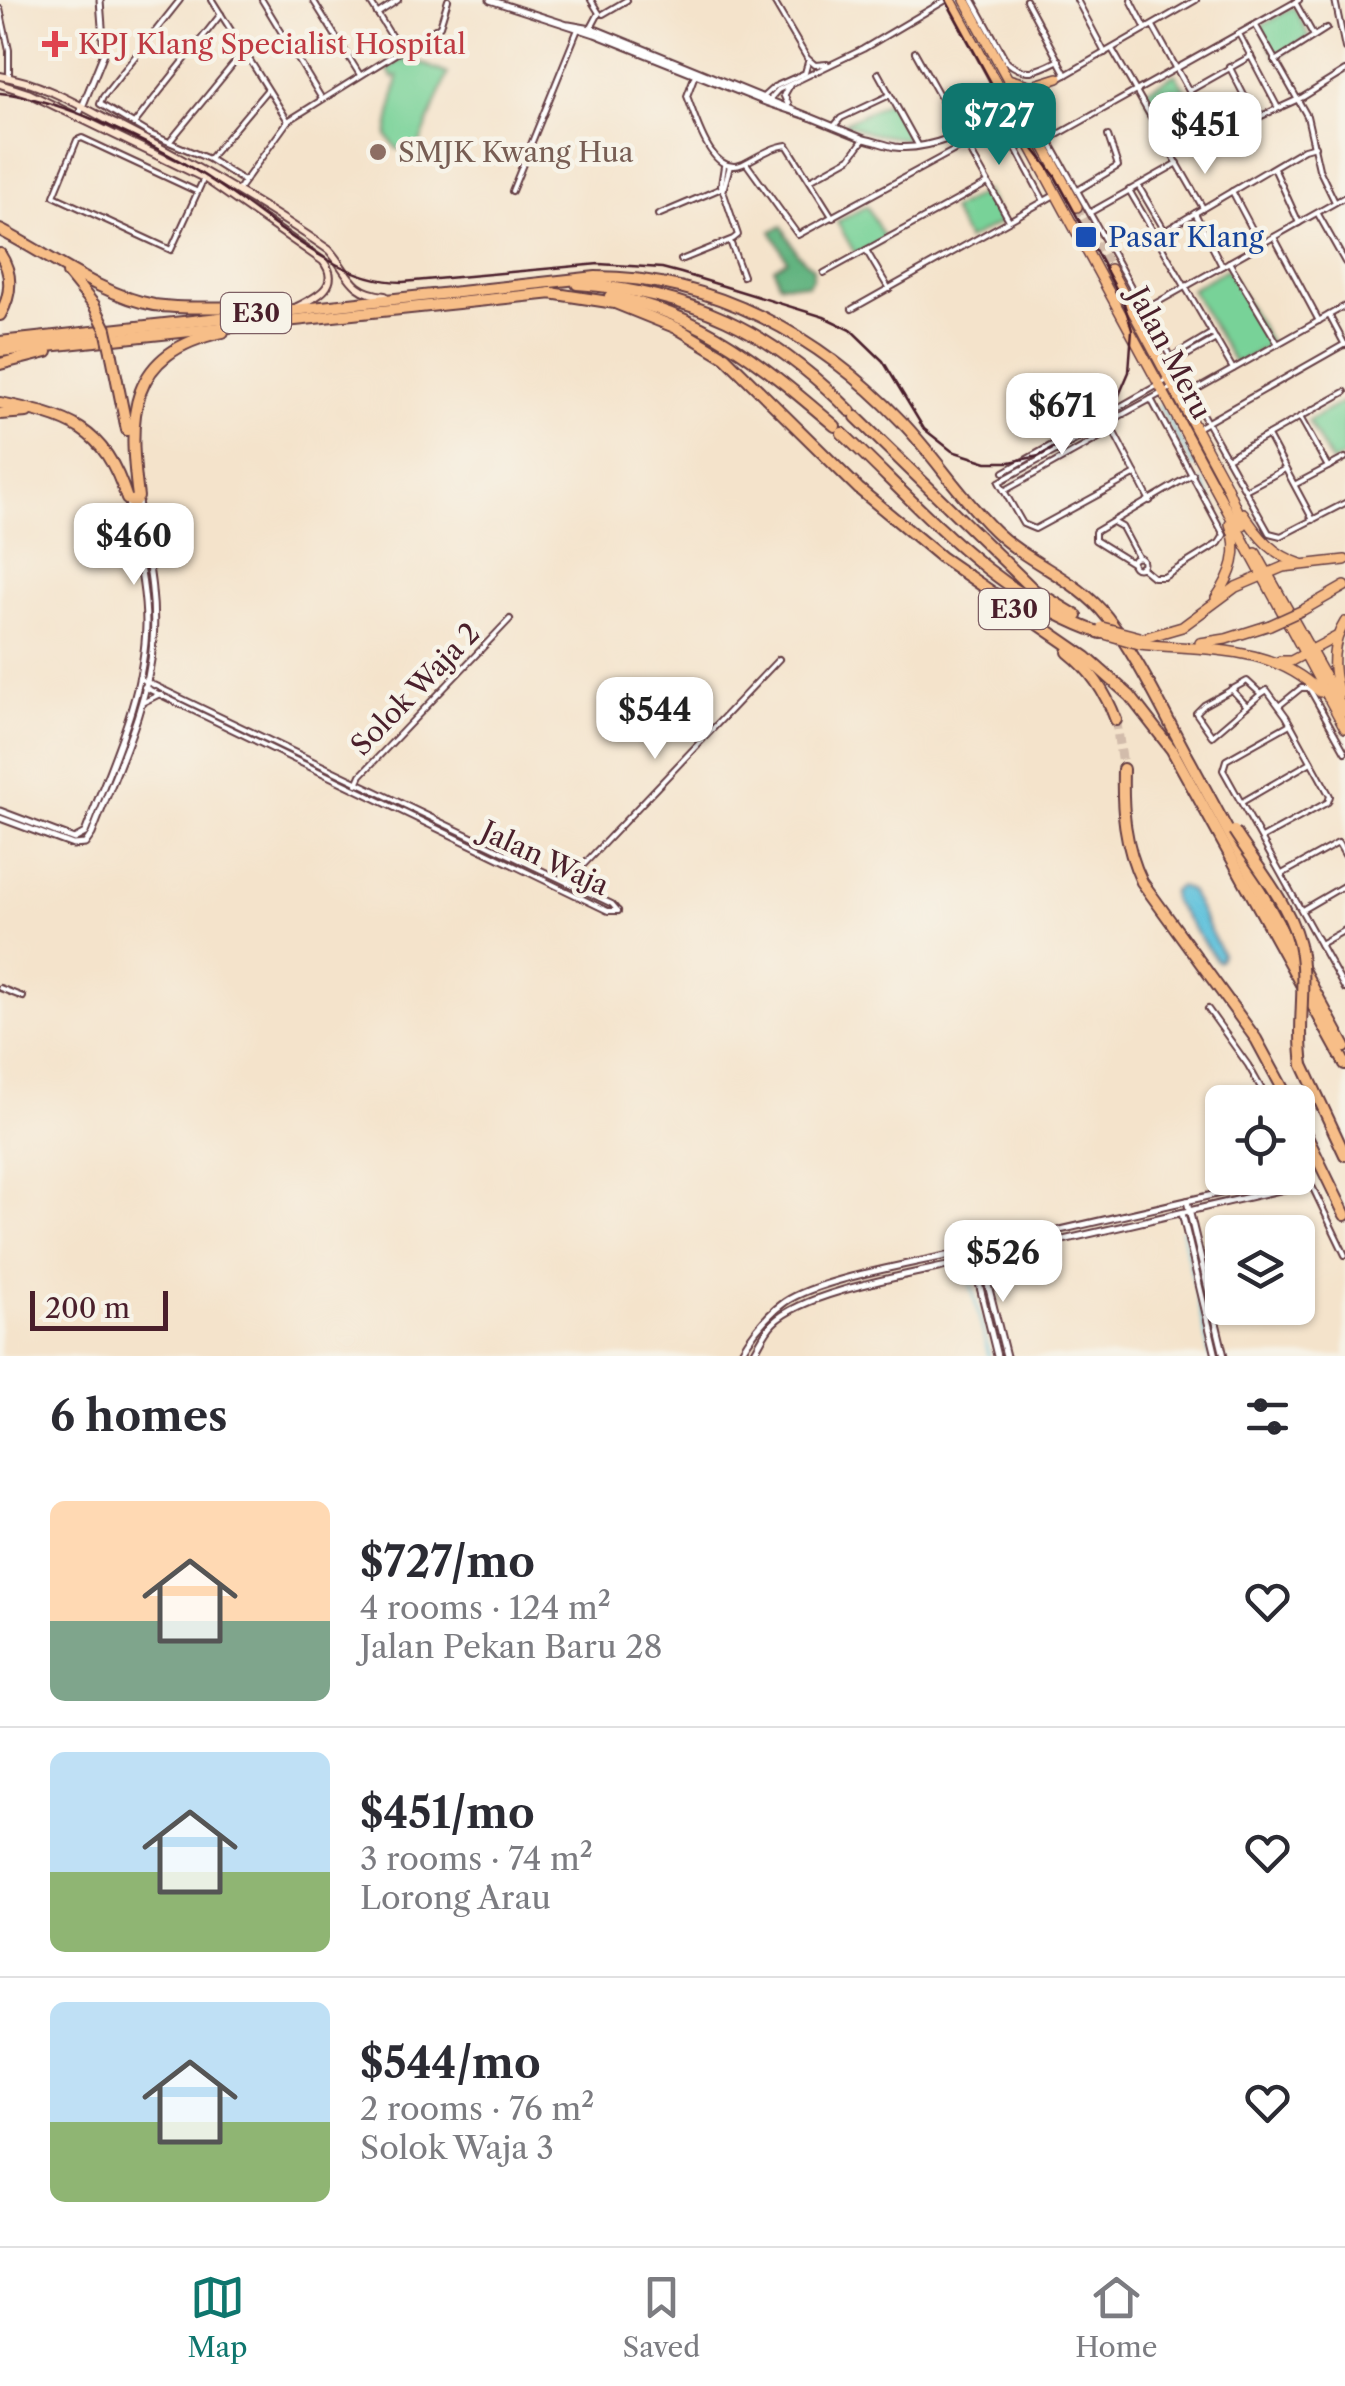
<!DOCTYPE html>
<meta charset="utf-8">
<style>
:root{--surface:#fff;--page:#f2f2f3;--text:#2b2b33;--muted:#7c7c81;--line:#e1e1e2;--accent:#0f766e}
body{margin:0;font-family:"Libre Caslon Text",serif;background:var(--page);color:var(--text);height:100vh;display:flex;flex-direction:column;font-size:38px;white-space:nowrap}
*{box-sizing:border-box;margin:0}
p{font-size:32px;color:var(--muted)}
.icon{flex:none;width:55px;height:55px;fill:none;stroke:currentColor;stroke-width:2;stroke-linecap:round;stroke-linejoin:round}
.map{position:relative;height:1356px;overflow:hidden}
.drawer{display:flex;flex-direction:column;background:var(--surface);flex:1}
.drawer>*{flex:none}
.fabs{position:absolute;left:1205px;top:1085px;display:grid;gap:20px}
.fabs a{display:grid;place-items:center;width:110px;height:110px;border-radius:15px;background:var(--surface);box-shadow:0 2px 8px #0004;font-size:50px}
.scale{position:absolute;left:30px;bottom:25px;width:138px;box-sizing:border-box;padding-left:10px;border:5px solid #4a1f2b;border-top:0;font-size:28px;line-height:35px;white-space:nowrap;color:#4a1f2b;-webkit-text-stroke:8px #f7f3e8;paint-order:stroke}
.price{position:absolute;translate:-50% -85px;padding:0 22px;border-radius:20px;background:#fff;color:#222;font-size:32px;line-height:65px;filter:drop-shadow(0 2px 5px #0008)}
.price::after{content:'';position:absolute;left:50%;top:60px;width:30px;height:22px;margin-left:-15px;background:inherit;clip-path:polygon(0 0,100% 0,50% 100%)}
.price.selected{background:var(--accent);color:#fff}
ul{padding:0;list-style:none}
li{display:flex;align-items:center;gap:30px;height:250px;padding:0 50px}
li+li{border-top:2px solid var(--line)}
li span{display:grid;place-items:center;flex:none;width:280px;height:200px;border-radius:15px;color:#555}
li>.icon{margin-inline-start:auto}
span .icon{width:120px;height:120px;fill:#fffc;stroke-width:1}
li b{font-size:42px}
h2{display:flex;justify-content:space-between;align-items:center;height:120px;padding:0 50px;font-size:42px}
.menu{display:flex;justify-content:space-around;align-items:center;height:140px;border-top:2px solid var(--line);background:var(--surface);font-size:28px;color:var(--muted)}
.menu a{display:grid;justify-items:center;gap:5px}
.menu .selected{color:var(--accent)}
.map>svg:first-child{display:block}
.green{fill:#78d298;stroke:#617862;stroke-width:2.5}
.forest{fill:#62b480;stroke:#566a56;stroke-width:2.5}
.water{fill:#5dc1db;stroke:#547083;stroke-width:2.5}
.lines{fill:none;stroke-linecap:round;stroke-linejoin:round}
.stream{stroke:#5dc1db;stroke-width:2.5}
.trunk-tunnel{stroke:#d2bcab;stroke-width:9;stroke-dasharray:9 4.5;stroke-linecap:butt}
.motorway-tunnel{stroke:#d2bcab;stroke-width:10;stroke-dasharray:10 5;stroke-linecap:butt}
.minor-casing{stroke:#643c43;stroke-width:8}
.tertiary-casing{stroke:#643c43;stroke-width:9}
.secondary-casing{stroke:#643c43;stroke-width:10}
.trunk-casing{stroke:#643c43;stroke-width:12}
.motorway-casing{stroke:#643c43;stroke-width:14}
.minor{stroke:#fff;stroke-width:4}
.tertiary{stroke:#fff;stroke-width:5}
.secondary{stroke:#fce5cf;stroke-width:6}
.trunk{stroke:#f7be88;stroke-width:9}
.motorway{stroke:#f7be88;stroke-width:10}
.tram{stroke:#4a1f2b;stroke-width:2.5}
.trunk-bridge-casing{stroke:#643c43;stroke-width:12;stroke-linecap:butt}
.motorway-bridge-casing{stroke:#643c43;stroke-width:14;stroke-linecap:butt}
.trunk-bridge{stroke:#f7be88;stroke-width:9}
.motorway-bridge{stroke:#f7be88;stroke-width:10}
.health-dot{fill:#e0444e;stroke:#f7f3e8;stroke-width:4}
.education-dot{fill:#8d6e63;stroke:#f7f3e8;stroke-width:4}
.transit-dot{fill:#1a4fb4;stroke:#f7f3e8;stroke-width:4}
.labels{text-anchor:middle;stroke-width:9;stroke-linejoin:round;paint-order:stroke}
.shield{fill:#f7f3e8;stroke:#7e5f64;stroke-width:2.5}
.shield-label{font-size:25px;font-weight:bold;fill:#4a1f2b}
.health-label{font-size:28px;fill:#be3a42;stroke:#f7f3e8;text-anchor:start}
.education-label{font-size:28px;fill:#785e54;stroke:#f7f3e8;text-anchor:start}
.transit-label{font-size:28px;fill:#164399;stroke:#f7f3e8;text-anchor:start}
.street-label{font-size:28px;fill:#4a1f2b;stroke:#f7f3e8}
</style>
<div class="map">
<svg width="1345" height="1356" viewBox="0 0 1345 1356">
<rect width="100%" height="100%" fill="#f7f3e8"/>
<filter id="ink" filterUnits="userSpaceOnUse"><feTurbulence type="fractalNoise" baseFrequency=".01" numOctaves="2"/><feDisplacementMap in="SourceGraphic" scale="20" xChannelSelector="R" yChannelSelector="G"/><feConvolveMatrix kernelMatrix="1 2 1 2 8 2 1 2 1" color-interpolation-filters="sRGB"/></filter>
<filter id="wash" filterUnits="userSpaceOnUse"><feTurbulence type="fractalNoise" baseFrequency=".0048" numOctaves="4" result="noise"/><feDisplacementMap in="SourceGraphic" scale="40" xChannelSelector="R" yChannelSelector="G"/><feGaussianBlur stdDeviation="2.25" result="paint"/><feColorMatrix in="noise" values="0 0 0 0 0 0 0 0 0 0 0 0 0 0 0 0 0 1.4 0 .05"/><feComposite in="paint" operator="in"/></filter>
<g filter="url(#wash)">
<rect width="100%" height="100%" fill="#f4e3cb"/>
<!-- green -->
<g class="green">
<path d="M 1294,7 L 1309,37 L 1276,58 L 1261,26 Z"/>
<path d="M 406,57 L 448,74 L 418,148 L 397,149 L 387,136 L 398,76 L 393,78 L 387,69 L 404,58 L 409,64 Z"/>
<path d="M 1176,74 L 1201,118 L 1199,125 L 1170,144 L 1143,92 Z"/>
<path d="M 890,101 L 910,140 L 869,133 L 844,123 Z"/>
<path d="M 985,191 L 1001,222 L 967,240 L 951,210 Z"/>
<path d="M 867,206 L 885,239 L 856,255 L 837,222 Z"/>
<path d="M 1227,269 L 1271,344 L 1235,364 L 1191,289 Z"/>
<path d="M 1345,401 L 1345,456 L 1332,463 L 1308,421 Z"/>
</g>
<!-- forest -->
<path class="forest" d="M 782,226 L 797,253 L 813,268 L 813,277 L 808,285 L 778,283 L 774,268 L 787,260 L 771,231 Z"/>
<!-- water -->
<path class="water" d="M 1180,886 L 1190,891 L 1222,954 L 1220,960 L 1217,961 L 1173,901 L 1172,891 Z"/>
<g class="lines">
<!-- stream -->
<g class="stream">
<path d="M 1159,405 L 1195,467"/>
<path d="M 1202,481 L 1225,528"/>
<path d="M 1182,1229 L 1210,1356"/>
<path d="M 971,1284 L 989,1356"/>
</g>
</g>
</g>
<g filter="url(#ink)">
<g class="lines">
<!-- trunk-tunnel -->
<path class="trunk-tunnel" d="M 1077,207 L 1110,269"/>
<!-- motorway-tunnel -->
<path class="motorway-tunnel" d="M 1116,720 L 1123,769"/>
<defs>
<g id="minor">
<path d="M 180,0 L 103,97 L 100,104 L 150,134 L 209,159 L 244,181"/>
<path d="M 212,0 L 288,121"/>
<path d="M 262,0 L 322,99"/>
<path d="M 313,0 L 360,75"/>
<path d="M 369,0 L 400,50"/>
<path d="M 591,0 L 599,13"/>
<path d="M 773,0 L 807,58 L 815,65 L 827,64"/>
<path d="M 973,0 L 1007,62 C 1026,78 1039,70 1059,60"/>
<path d="M 1026,0 L 1066,75"/>
<path d="M 1077,0 L 1105,53"/>
<path d="M 1131,0 L 1146,29"/>
<path d="M 1335,0 L 1345,48"/>
<path d="M 1295,2 L 1314,36"/>
<path d="M 0,9 L 9,50 L 9,77"/>
<path d="M 377,14 L 398,0"/>
<path d="M 603,14 L 627,0"/>
<path d="M 1153,26 L 1189,91 L 1251,56"/>
<path d="M 1256,26 L 1307,116 L 1319,169 L 1335,202"/>
<path d="M 591,28 L 599,13"/>
<path d="M 1239,34 L 1278,108"/>
<path d="M 1112,49 L 1203,208"/>
<path d="M 915,52 L 1009,220"/>
<path d="M 1275,61 L 1327,28"/>
<path d="M 696,72 L 687,96 C 696,118 711,178 743,164 C 757,157 771,147 787,145 L 833,218"/>
<path d="M 878,73 L 918,145"/>
<path d="M 1062,77 L 1196,0"/>
<path d="M 1189,91 L 1201,115"/>
<path d="M 763,97 L 774,87 L 805,73 L 808,62"/>
<path d="M 769,100 L 778,90 L 863,49 L 946,0"/>
<path d="M 1257,118 L 1303,97 L 1345,71"/>
<path d="M 1037,119 L 1269,533 L 1281,536 L 1345,503"/>
<path d="M 134,124 L 221,14"/>
<path d="M 834,126 L 841,118 L 890,95"/>
<path d="M 1050,139 L 1299,0"/>
<path d="M 171,140 L 244,51"/>
<path d="M 1210,146 L 1256,119 L 1229,66"/>
<path d="M 209,159 L 267,90"/>
<path d="M 746,163 L 798,235 L 988,132 L 1012,141 L 1044,201"/>
<path d="M 1274,168 L 1299,223"/>
<path d="M 810,180 L 850,158 L 864,139"/>
<path d="M 1139,187 L 1165,231"/>
<path d="M 239,189 L 288,121 L 440,26 L 448,0"/>
<path d="M 1078,190 L 1118,166 L 1108,136"/>
<path d="M 1129,190 L 1233,369"/>
<path d="M 512,191 L 578,29"/>
<path d="M 1232,191 L 1260,244"/>
<path d="M 198,192 L 82,138 L 77,140 L 54,196 L 171,250 L 204,178"/>
<path d="M 1091,212 L 1178,163"/>
<path d="M 1195,213 L 1222,266"/>
<path d="M 1318,214 L 1345,262"/>
<path d="M 658,215 L 724,187 L 730,166"/>
<path d="M 1156,236 L 1304,149 L 1315,146"/>
<path d="M 1274,237 L 1319,321"/>
<path d="M 730,241 L 743,276"/>
<path d="M 866,250 L 889,289"/>
<path d="M 681,260 L 733,239 L 738,235 L 721,185 L 724,166"/>
<path d="M 1229,262 L 1278,344"/>
<path d="M 824,273 L 988,183"/>
<path d="M 852,309 L 1053,196"/>
<path d="M 1135,315 L 1345,197"/>
<path d="M 1329,315 L 1345,345"/>
<path d="M 1170,358 L 1212,333"/>
<path d="M 1173,363 L 1216,339"/>
<path d="M 1180,399 L 1345,306"/>
<path d="M 1301,419 L 1328,467"/>
<path d="M 1108,421 L 1150,501"/>
<path d="M 1197,428 L 1345,344"/>
<path d="M 1268,436 L 1313,520"/>
<path d="M 1227,458 L 1345,392"/>
<path d="M 1004,472 L 1169,379"/>
<path d="M 1136,474 L 1035,529 L 1023,524 L 999,482 L 1173,387"/>
<path d="M 1296,484 L 1345,458"/>
<path d="M 1245,490 L 1285,469"/>
<path d="M 1004,491 L 1113,430"/>
<path d="M 1113,522 L 1122,527 L 1138,557"/>
<circle cx="1138" cy="563" r="5.5"/>
<path d="M 1132,563 L 1095,540 L 1095,532 L 1193,474"/>
<path d="M 1141,567 L 1153,577 L 1164,577 L 1219,543 L 1224,535 L 1151,399"/>
<path d="M 139,678 L 612,904 L 618,911"/>
<path d="M 144,687 L 608,911 L 618,911"/>
<path d="M 1231,689 L 1247,706"/>
<path d="M 1261,694 L 1212,736 L 1196,713 L 1204,705 L 1247,681 L 1261,694 L 1267,690 L 1286,716 L 1330,796 L 1328,802 L 1262,838"/>
<path d="M 142,703 L 160,694"/>
<path d="M 1280,705 L 1301,688 L 1309,688 L 1345,752"/>
<path d="M 1290,724 L 1226,760 L 1223,770 L 1345,989"/>
<path d="M 357,784 L 361,775 L 510,619"/>
<path d="M 1242,802 L 1311,762"/>
<path d="M 1282,874 L 1338,843 L 1345,855"/>
<path d="M 569,880 L 779,659"/>
<path d="M 1302,910 L 1345,885"/>
<path d="M 1320,944 L 1345,930"/>
<path d="M 0,988 L 23,997"/>
<path d="M 1208,1009 L 1248,1065 L 1269,1102"/>
<path d="M 1298,1157 L 1345,1255"/>
</g>
<g id="tertiary">
<path d="M 490,0 L 595,34 L 768,103 L 810,117"/>
<path d="M 569,25 L 597,30 L 864,139 C 874,141 885,145 895,147 C 936,152 985,122 1020,104"/>
<path d="M 788,104 L 784,95 L 789,86"/>
<path d="M 78,117 L 104,53 L 100,0"/>
<path d="M 965,127 L 1007,103"/>
<path d="M 0,811 L 74,839 L 85,833 C 110,766 145,697 146,624 C 146,583 134,541 128,501"/>
<path d="M 0,818 L 73,845 L 85,844 L 92,834 C 115,772 149,707 153,641 C 157,594 145,547 138,501"/>
<path d="M 1298,1175 L 1306,1173"/>
<path d="M 1187,1201 L 1224,1356"/>
<path d="M 1182,1213 L 1216,1356"/>
<path d="M 982,1248 L 1286,1178"/>
<path d="M 985,1258 L 1310,1183"/>
<path d="M 982,1261 L 1006,1356"/>
<path d="M 974,1263 L 985,1258 L 985,1253 L 980,1246 L 969,1249 L 967,1257 L 974,1263 L 997,1356"/>
<path d="M 739,1356 C 751,1335 765,1316 785,1302 C 821,1278 922,1262 968,1251"/>
<path d="M 752,1356 C 759,1346 764,1332 773,1323 C 806,1290 921,1273 970,1261"/>
</g>
<g id="secondary">
<path d="M 0,76 C 40,82 79,105 115,124 C 189,162 261,202 329,250 C 349,272 349,293 385,296"/>
<path d="M 0,84 L 28,93 L 204,178 L 323,261 C 342,285 317,297 297,307"/>
</g>
<g id="trunk">
<path d="M 951,0 L 1345,728"/>
<path d="M 965,0 L 1077,207"/>
<path d="M 1008,79 L 1032,86 L 1058,78"/>
<path d="M 987,113 L 995,81"/>
<path d="M 1033,125 L 1036,102 L 1043,90"/>
<path d="M 1110,269 L 1226,485 L 1243,525"/>
<path d="M 1243,513 C 1258,537 1273,555 1301,564"/>
<path d="M 1256,553 L 1345,712"/>
<path d="M 1216,598 C 1232,575 1241,551 1230,524"/>
<path d="M 1303,610 L 1345,586"/>
<path d="M 1144,638 L 1182,627 L 1236,587 L 1283,567 L 1345,560"/>
<path d="M 1200,643 L 1226,639 L 1270,625"/>
<path d="M 1139,644 C 1202,651 1271,643 1320,692"/>
<path d="M 1280,661 L 1291,661 L 1336,637"/>
<path d="M 1339,693 C 1331,668 1331,644 1345,622"/>
</g>
<g id="motorway">
<path d="M 0,230 C 48,254 102,296 154,305 C 188,310 222,306 256,308"/>
<path d="M 0,254 C 13,274 12,294 0,315"/>
<path d="M 68,273 L 94,305"/>
<path d="M 577,284 C 690,292 771,330 850,411"/>
<path d="M 550,293 L 615,303 L 677,328 L 725,357 L 859,489 L 941,557 L 1086,657 L 1130,696 L 1172,750 L 1345,1064"/>
<path d="M 610,296 C 702,313 766,367 835,426"/>
<path d="M 0,342 L 596,277 C 714,277 821,337 901,421 C 934,455 960,497 994,530 C 1028,564 1078,579 1107,617 C 1140,661 1164,714 1190,761 C 1242,856 1293,952 1345,1047"/>
<path d="M 0,351 L 553,293"/>
<path d="M 112,356 L 127,430"/>
<path d="M 0,364 L 47,352"/>
<path d="M 0,403 C 69,417 104,426 127,499 L 133,503 L 138,497 C 128,417 126,352 223,332"/>
<path d="M 0,414 L 27,412"/>
<path d="M 856,417 L 1034,590 L 1077,616"/>
<path d="M 842,433 C 921,507 995,597 1101,633"/>
<path d="M 1068,652 C 1091,670 1106,693 1116,720"/>
<path d="M 1123,769 C 1122,810 1124,844 1142,882 L 1256,1039 L 1290,1102"/>
<path d="M 1303,1065 L 1345,1155"/>
<path d="M 1298,1118 L 1345,1215"/>
</g>
</defs>
<!-- minor casing -->
<use href="#minor" class="minor-casing"/>
<!-- tertiary casing -->
<use href="#tertiary" class="tertiary-casing"/>
<!-- secondary casing -->
<use href="#secondary" class="secondary-casing"/>
<!-- trunk casing -->
<use href="#trunk" class="trunk-casing"/>
<!-- motorway casing -->
<use href="#motorway" class="motorway-casing"/>
<!-- minor -->
<use href="#minor" class="minor"/>
<!-- tertiary -->
<use href="#tertiary" class="tertiary"/>
<!-- secondary -->
<use href="#secondary" class="secondary"/>
<!-- trunk -->
<use href="#trunk" class="trunk"/>
<!-- motorway -->
<use href="#motorway" class="motorway"/>
<!-- tram -->
<path class="tram" d="M 0,93 C 61,98 165,149 217,184 C 273,220 335,282 403,282 L 599,264 L 662,268 L 681,273 L 824,317 L 851,330 L 883,361 L 924,429 L 952,451 L 987,462 L 1010,462 L 1039,456 L 1087,429 L 1117,400 L 1129,372 L 1132,330 L 1124,303 L 1055,176 L 1012,121 L 946,0"/>
<defs>
<g id="trunk-bridge">
<path d="M 1270,625 L 1303,610"/>
<path d="M 1102,627 L 1140,637"/>
<path d="M 1101,633 L 1139,644"/>
</g>
<g id="motorway-bridge">
<path d="M 94,305 L 106,329 L 112,356"/>
<path d="M 1234,831 C 1258,869 1295,910 1301,955 C 1306,992 1297,1026 1303,1065"/>
</g>
</defs>
<!-- trunk-bridge casing -->
<use href="#trunk-bridge" class="trunk-bridge-casing"/>
<!-- motorway-bridge casing -->
<use href="#motorway-bridge" class="motorway-bridge-casing"/>
<!-- trunk-bridge -->
<use href="#trunk-bridge" class="trunk-bridge"/>
<!-- motorway-bridge -->
<use href="#motorway-bridge" class="motorway-bridge"/>
</g>
</g>
<!-- markers -->
<path class="health-dot" d="M50 29h10v10h10v10h-10v10h-10v-10h-10v-10h10z"/>
<circle class="education-dot" cx="378" cy="152" r="10"/>
<rect class="transit-dot" x="1074" y="225" width="24" height="24" rx="5"/>
<g class="labels">
<!-- shield labels -->
<g class="shield">
<rect x="221" y="293" width="70" height="40" rx="8"/>
<rect x="979" y="589" width="70" height="40" rx="8"/>
</g>
<g class="shield-label">
<text x="256" y="322">E30</text>
<text x="1014" y="618">E30</text>
</g>
<!-- health labels -->
<g class="health-label">
<text x="78" y="54">KPJ Klang Specialist Hospital</text>
</g>
<!-- education labels -->
<g class="education-label">
<text x="398" y="162">SMJK Kwang Hua</text>
</g>
<!-- transit labels -->
<g class="transit-label">
<text x="1108" y="247">Pasar Klang</text>
</g>
<!-- street labels -->
<g class="street-label">
<text transform="translate(1170 353) rotate(62)" y="10">Jalan Meru</text>
<text transform="translate(415 689) rotate(-46)" y="10">Solok Waja 2</text>
<text transform="translate(545 858) rotate(25)" y="10">Jalan Waja</text>
</g>
</g>
</svg>
<div class="fabs">
<a><svg class="icon" aria-label="locate" viewBox="0 0 24 24"><circle cx="12" cy="12" r="6"/><path d="M12 2v4M12 18v4M2 12h4M18 12h4"/></svg></a>
<a><svg class="icon" aria-label="layers" viewBox="0 0 24 24"><path d="M12 4l9 5-9 5-9-5zM3 14l9 5 9-5"/></svg></a>
</div>
<div class="scale">200 m</div>
<b class="price selected" style="left:999px;top:168px">$727</b>
<b class="price" style="left:1205px;top:177px">$451</b>
<b class="price" style="left:1062px;top:458px">$671</b>
<b class="price" style="left:134px;top:588px">$460</b>
<b class="price" style="left:655px;top:762px">$544</b>
<b class="price" style="left:1003px;top:1305px">$526</b>
</div>
<section class="drawer">
<h2>6 homes<svg class="icon" aria-label="filters" viewBox="0 0 24 24"><path d="M4 7h16M4 17h16"/><circle cx="9" cy="7" r="2"/><circle cx="15" cy="17" r="2"/></svg></h2>
<ul>
<li><span style="background:linear-gradient(#ffd9b3 60%,#7fa58c 0)"><svg class="icon" aria-label="home" viewBox="0 0 24 24"><path d="M3 11l9-7 9 7M6 9v11h12V9"/></svg></span><div><b>$727/mo</b><p>4 rooms · 124 m²</p><p>Jalan Pekan Baru 28</p></div><svg class="icon" aria-label="heart" viewBox="0 0 24 24"><path d="M12 20l-8-8c-3-5 5-10 8-4 3-6 11-1 8 4z"/></svg></li>
<li><span style="background:linear-gradient(#bfe0f5 60%,#8fb573 0)"><svg class="icon" aria-label="home" viewBox="0 0 24 24"><path d="M3 11l9-7 9 7M6 9v11h12V9"/></svg></span><div><b>$451/mo</b><p>3 rooms · 74 m²</p><p>Lorong Arau</p></div><svg class="icon" aria-label="heart" viewBox="0 0 24 24"><path d="M12 20l-8-8c-3-5 5-10 8-4 3-6 11-1 8 4z"/></svg></li>
<li><span style="background:linear-gradient(#bfe0f5 60%,#8fb573 0)"><svg class="icon" aria-label="home" viewBox="0 0 24 24"><path d="M3 11l9-7 9 7M6 9v11h12V9"/></svg></span><div><b>$544/mo</b><p>2 rooms · 76 m²</p><p>Solok Waja 3</p></div><svg class="icon" aria-label="heart" viewBox="0 0 24 24"><path d="M12 20l-8-8c-3-5 5-10 8-4 3-6 11-1 8 4z"/></svg></li>
</ul>
</section>
<nav class="menu">
<a class="selected"><svg class="icon" aria-label="map" viewBox="0 0 24 24"><path d="M3 6l6-2 6 2 6-2v14l-6 2-6-2-6 2zM9 4v14M15 6v14"/></svg>Map</a>
<a><svg class="icon" aria-label="saved" viewBox="0 0 24 24"><path d="M7 4h10v16l-5-4-5 4z"/></svg>Saved</a>
<a><svg class="icon" aria-label="home" viewBox="0 0 24 24"><path d="M3 11l9-7 9 7M6 9v11h12V9"/></svg>Home</a>
</nav>
